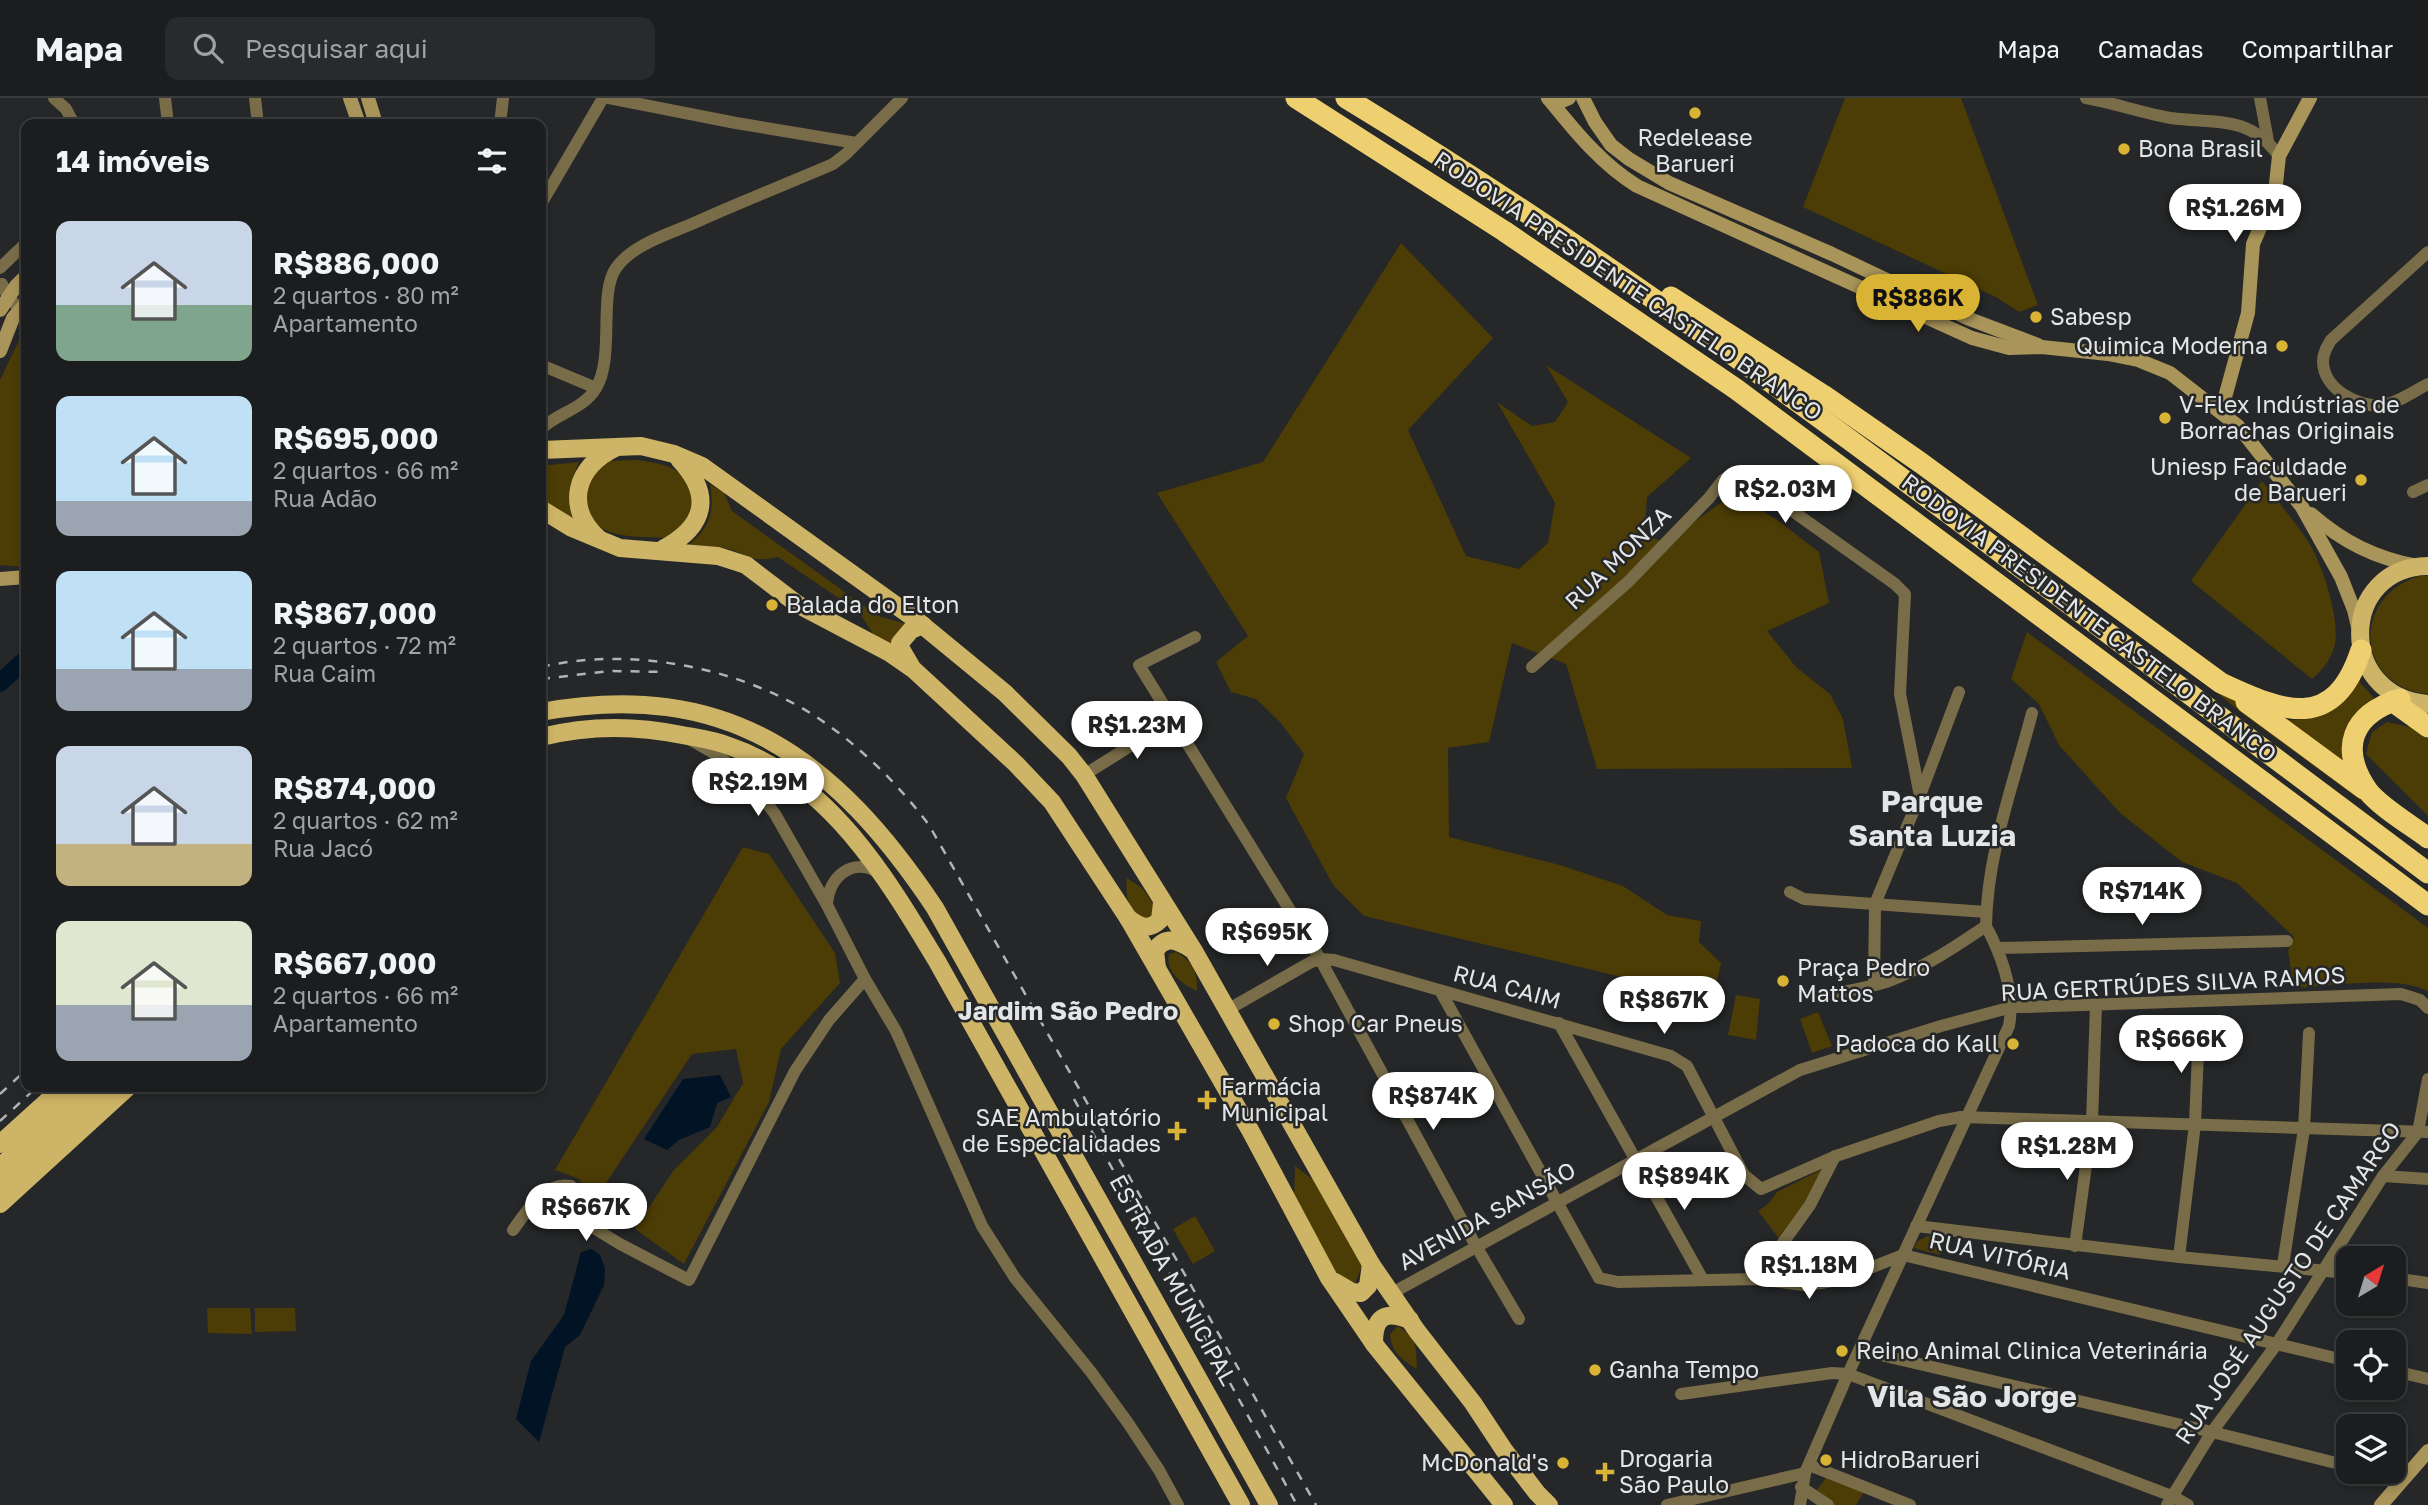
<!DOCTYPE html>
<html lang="pt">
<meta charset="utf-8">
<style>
:root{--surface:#1c1d1e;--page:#292a2b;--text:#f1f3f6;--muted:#a0a2a4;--line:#3a3b3c;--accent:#d9b334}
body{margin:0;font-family:"Golos Text",sans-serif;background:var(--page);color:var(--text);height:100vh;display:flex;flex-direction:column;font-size:26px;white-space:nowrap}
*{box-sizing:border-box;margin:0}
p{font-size:23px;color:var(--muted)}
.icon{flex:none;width:38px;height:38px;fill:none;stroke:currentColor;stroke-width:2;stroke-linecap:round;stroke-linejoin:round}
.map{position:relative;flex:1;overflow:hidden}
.sheet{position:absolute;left:21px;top:21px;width:525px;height:973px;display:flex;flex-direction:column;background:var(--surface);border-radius:14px;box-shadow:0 4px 10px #0003,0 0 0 2px var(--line)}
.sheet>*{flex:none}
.needle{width:46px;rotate:38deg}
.fabs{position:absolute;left:2336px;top:1148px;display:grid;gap:14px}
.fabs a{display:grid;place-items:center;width:70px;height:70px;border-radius:14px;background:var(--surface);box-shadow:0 4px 10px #0003,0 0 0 2px var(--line);font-size:35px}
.price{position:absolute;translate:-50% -60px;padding:0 16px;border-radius:24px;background:#fff;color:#222;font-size:23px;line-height:46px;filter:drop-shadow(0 2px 4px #0008)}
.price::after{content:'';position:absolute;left:50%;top:42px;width:21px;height:16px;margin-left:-10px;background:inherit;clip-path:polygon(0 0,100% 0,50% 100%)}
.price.active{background:var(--accent);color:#111}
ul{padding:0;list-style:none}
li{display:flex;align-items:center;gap:21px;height:175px;padding:0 35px}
li span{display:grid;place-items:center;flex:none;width:196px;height:140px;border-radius:14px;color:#555}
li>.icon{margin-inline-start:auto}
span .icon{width:84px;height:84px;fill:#fffc;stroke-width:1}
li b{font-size:30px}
h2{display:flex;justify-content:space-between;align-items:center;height:84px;padding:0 35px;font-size:30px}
header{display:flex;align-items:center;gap:42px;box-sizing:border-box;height:98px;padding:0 35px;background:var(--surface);border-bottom:2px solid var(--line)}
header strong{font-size:33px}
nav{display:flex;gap:38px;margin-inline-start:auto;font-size:24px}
.search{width:490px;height:63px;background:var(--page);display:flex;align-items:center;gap:18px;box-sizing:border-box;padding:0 24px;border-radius:14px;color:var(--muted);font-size:26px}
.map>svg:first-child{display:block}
.green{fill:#4c3c05}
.water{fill:#001425}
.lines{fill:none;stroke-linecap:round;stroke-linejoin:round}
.river{stroke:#001425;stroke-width:18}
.street{stroke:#796d49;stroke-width:12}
.secondary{stroke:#a9955a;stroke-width:14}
.primary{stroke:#ceb466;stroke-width:18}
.highway{stroke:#efd071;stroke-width:21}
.rail{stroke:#b2b3b4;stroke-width:2.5;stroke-dasharray:9 9;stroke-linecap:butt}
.poi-dot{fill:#d9b334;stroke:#252728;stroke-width:2.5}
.labels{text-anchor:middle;stroke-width:5;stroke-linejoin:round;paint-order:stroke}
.poi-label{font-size:23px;fill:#e4e5e6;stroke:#252728;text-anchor:start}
.street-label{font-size:23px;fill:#e4e5e6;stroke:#252728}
.quarter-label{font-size:26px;font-weight:bold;fill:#e4e5e6;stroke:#252728}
.district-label{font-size:30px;font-weight:bold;fill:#e4e5e6;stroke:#252728}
</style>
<header>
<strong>Mapa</strong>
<div class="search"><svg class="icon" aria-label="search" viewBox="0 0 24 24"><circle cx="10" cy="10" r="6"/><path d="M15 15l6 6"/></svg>Pesquisar aqui</div>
<nav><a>Mapa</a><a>Camadas</a><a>Compartilhar</a></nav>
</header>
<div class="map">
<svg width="2428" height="1407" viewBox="0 0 2428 1407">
<rect width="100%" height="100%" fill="#252728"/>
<!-- green -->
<g class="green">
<path d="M 1845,0 L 1961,0 L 2038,207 L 2019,214 L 1996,199 L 1803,109 Z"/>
<path d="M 1401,145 L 1493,240 L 1408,332 L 1466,458 L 1519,471 L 1548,445 L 1555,405 L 1497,304 L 1532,328 L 1555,324 L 1568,304 L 1546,267 L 1691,360 L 1647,399 L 1644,438 L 1667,444 L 1734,395 L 1777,422 L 1819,454 L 1829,505 L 1767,533 L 1796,569 L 1830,596 L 1843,621 L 1852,670 L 1597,671 L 1566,566 L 1512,545 L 1489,644 L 1448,650 L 1449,739 L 1560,767 L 1623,788 L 1667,817 L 1701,823 L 1699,844 L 1721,865 L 1717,883 L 1664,889 L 1364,818 L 1333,787 L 1286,700 L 1304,656 L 1280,624 L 1256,601 L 1231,594 L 1216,564 L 1248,538 L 1157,395 L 1263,364 Z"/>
<path d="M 26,228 L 26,468 L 24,469 L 0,467 L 0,282 Z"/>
<path d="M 639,362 C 649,364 661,365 671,370 C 690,378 699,403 688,421 C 683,429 675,434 668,440 C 639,438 599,443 586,412 C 583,405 582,392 585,385 C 587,377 596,369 601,363 Z"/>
<path d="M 579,364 C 570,385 568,399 573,421 L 541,402 L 541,368 Z"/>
<path d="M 2262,383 C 2277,403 2294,422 2308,443 C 2322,465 2340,520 2335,546 C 2331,561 2324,571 2312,581 L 2191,483 Z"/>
<path d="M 710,386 L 724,395 L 732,413 L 878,518 L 907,526 L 894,549 L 873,536 L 859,514 L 778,459 C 750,465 753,458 729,451 C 716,448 702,448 689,447 C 710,428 715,414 710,386 Z"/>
<path d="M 2419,478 L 2428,478 L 2428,596 C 2357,590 2349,500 2419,478 Z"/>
<path d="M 2027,534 L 2428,830 L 2428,893 C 2396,877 2331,888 2294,890 L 2288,853 L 2294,839 L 2237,785 L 2182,764 L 2120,715 L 2059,647 L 2039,606 L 2011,581 Z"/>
<path d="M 2177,561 L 2288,622 C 2324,621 2340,614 2358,582 L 2374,600 C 2346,622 2349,629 2346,663 L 2423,748 L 2239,613 Z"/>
<path d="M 2387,624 L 2410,629 L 2428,641 L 2428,718 L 2366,656 L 2372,634 Z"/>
<path d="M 743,749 L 769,756 L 835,855 L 840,885 L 781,951 L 769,1004 L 684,1166 L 635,1131 L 673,1073 L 717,1029 L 743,985 L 736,951 L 692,956 L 592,1106 L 579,1081 L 555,1072 Z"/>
<path d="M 1127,780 L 1142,790 L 1154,807 L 1152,825 C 1130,818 1124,802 1127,780 Z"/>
<path d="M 1176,854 C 1192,863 1198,874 1197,893 C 1182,886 1165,874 1169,856 Z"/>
<path d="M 1736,897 L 1760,901 L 1756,942 L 1728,937 Z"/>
<path d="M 1818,914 L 1832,948 L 1812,955 L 1800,921 Z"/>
<path d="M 1295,1068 L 1316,1084 L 1362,1168 L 1355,1185 L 1339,1179 L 1294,1100 Z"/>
<path d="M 1821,1072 L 1824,1072 L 1781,1143 L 1758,1113 L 1768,1106 L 1777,1094 Z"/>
<path d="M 1195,1118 L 1215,1153 L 1193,1166 L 1173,1131 Z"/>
<path d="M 1927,1138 L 1945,1140 L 1940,1157 L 1914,1150 L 1918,1143 Z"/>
<path d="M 207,1210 L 250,1210 L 252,1236 L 208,1235 Z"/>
<path d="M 255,1210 L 295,1210 L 296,1233 L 255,1234 Z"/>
<path d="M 1398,1228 C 1418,1241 1416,1249 1417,1271 C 1402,1262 1391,1254 1390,1236 Z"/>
<path d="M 1827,1379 L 1864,1394 L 1856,1407 L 1833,1407 L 1815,1394 Z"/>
</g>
<!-- water -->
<g class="water">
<path d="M 720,977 L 731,999 L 717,1005 L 710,1029 L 679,1042 L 667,1052 L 644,1041 L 683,981 Z"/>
<path d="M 592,1151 L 600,1157 L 605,1171 L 604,1187 L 580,1237 L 565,1249 L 539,1344 L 516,1321 L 531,1263 L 564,1217 L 581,1154 Z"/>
</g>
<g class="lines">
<!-- river -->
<path class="river" d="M 0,585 L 26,561"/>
<!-- street -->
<g class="street">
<path d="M 54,0 L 66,11 L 74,26"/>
<path d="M 165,0 L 168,26"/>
<path d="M 255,0 L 258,26"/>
<path d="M 609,0 L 736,25 L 856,45"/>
<path d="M 2086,0 C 2114,5 2142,15 2171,20 C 2214,26 2249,16 2279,58"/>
<path d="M 2260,0 L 2268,43"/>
<path d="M 500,26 L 503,0"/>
<path d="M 541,106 L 603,0"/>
<path d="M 2428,154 L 2331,242 C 2327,249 2323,255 2323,263 C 2323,291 2358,310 2383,307 C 2398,305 2414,293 2428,286"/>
<path d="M 0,170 L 26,145"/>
<path d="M 2,186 L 8,199 L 20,211"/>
<path d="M 541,267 L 596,290"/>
<path d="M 541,331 C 557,315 584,311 596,290 C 615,259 598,196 616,170 C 633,146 669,136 694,125 C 740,104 787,86 833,66 L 846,56 L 902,0"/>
<path d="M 2413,394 L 2428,387"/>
<path d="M 1195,539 L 1139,567 L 1320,861 L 1476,1148 L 1519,1221"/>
<path d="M 1532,569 L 1628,484 L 1709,400 L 1723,382 L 1732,376 L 1742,377 L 1895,486 L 1905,496 L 1900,596 L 1920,698"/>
<path d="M 691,642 L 712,654 L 747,679 L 775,716 L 827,807 L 865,881 L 896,933 L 982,1128 L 1015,1180 L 1091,1274 L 1128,1325 L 1159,1372 L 1178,1407"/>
<path d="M 1084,677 L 1173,621"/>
<path d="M 1790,794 L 1804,801 L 1986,814"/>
<path d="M 827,807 C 828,779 853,758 879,775"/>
<path d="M 1998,850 L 2287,843"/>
<path d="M 1874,887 L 1875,806 L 1921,695 L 1959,594"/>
<path d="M 1441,894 L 1599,1180 L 1618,1184 L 1757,1181 L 1803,1187 L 1821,1185 L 1842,1181 L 1903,1157 L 2348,1263"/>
<path d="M 1838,895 C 1853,892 1870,889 1886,884 C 1922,871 1955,849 1986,828 C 1987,755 2014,685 2032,615"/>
<path d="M 1229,911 L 1311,864 L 1320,861 L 1334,862 L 1671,958 L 1687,968 L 1744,1077 L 1761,1091 L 1836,1058 L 1939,1023 L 1961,1019 L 2428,1034"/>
<path d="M 1559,925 L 1703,1182"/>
<path d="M 2383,1078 L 2428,1081"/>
<path d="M 1916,1128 L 2179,1159 L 2348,1175"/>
<path d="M 513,1132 C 527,1113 544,1083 571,1088 L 585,1107 L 582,1119 L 584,1124 L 620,1146 L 689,1182 L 795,973 L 829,922 L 865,881"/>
<path d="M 2075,1148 L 2092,1024 L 2096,907"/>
<path d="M 2179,1159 L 2195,1026 L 2199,929"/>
<path d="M 2283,1167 L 2304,1031 L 2309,935"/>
<path d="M 2394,1180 L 2428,1185"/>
<path d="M 1757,1181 L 1810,1107 L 1835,1058"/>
<path d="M 1392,1195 L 1800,972 L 1941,928 L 2012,909 L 2027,909 L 2401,896 L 2420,902 L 2428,910"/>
<path d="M 1859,1252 L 2212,1334 L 2348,1368"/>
<path d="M 2394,1273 L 2428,1281"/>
<path d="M 1681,1296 L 1832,1275 L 1848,1276 L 2172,1398 L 2188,1407"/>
<path d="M 1809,1367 L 1910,1407"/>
<path d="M 2370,1374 L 2400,1385"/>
<path d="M 1801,1389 L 1828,1407"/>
<path d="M 1667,1407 L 1805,1375"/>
<path d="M 1800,1407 L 1805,1375 L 1848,1276 L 2009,928 C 2015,895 2002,858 1986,828"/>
<path d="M 2167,1407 L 2212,1334 L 2276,1247 L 2383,1078 L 2418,1034 L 2428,981"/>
</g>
<!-- secondary -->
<g class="secondary">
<path d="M 350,0 L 359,26"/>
<path d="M 368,0 L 376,26"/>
<path d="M 1548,0 C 1574,32 1601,66 1637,88 L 1972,240 L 2009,250 L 2042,249 L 2108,256 L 2138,262 L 2170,275 L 2238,328 L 2302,409 L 2341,479 L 2354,512 L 2359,533"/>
<path d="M 1548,0 L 1562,3 L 1569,0"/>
<path d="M 1583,0 L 1595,24 L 1611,47 L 1629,61 L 1669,85 L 1832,156 L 1967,220 L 2038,247"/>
<path d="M 0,212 L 16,188 L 26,178"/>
<path d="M 0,253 L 13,220 L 26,205"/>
<path d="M 2221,314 L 2248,215 L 2253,146 L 2275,95 L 2279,58 L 2310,0"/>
<path d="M 2311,416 C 2343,444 2375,460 2417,468"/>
<path d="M 0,481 L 26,479"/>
<path d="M 2381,1407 L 2428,1353"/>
</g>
<!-- primary -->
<g class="primary">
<path d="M 541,352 L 641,348 L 674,356 L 702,368 L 915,521 L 1005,595 L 1069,658 L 1084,677 L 1194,853 L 1371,1166 L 1417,1233 L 1473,1305 L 1504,1352 L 1537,1395 L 1549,1407"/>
<path d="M 541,411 L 572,430 L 620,450 L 718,458 L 746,467 L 797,506 L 890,555 L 913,571 L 1016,666 L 1052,704 L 1128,820 L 1250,1032 L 1329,1180 L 1374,1246 L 1504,1407"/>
<path d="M 598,440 C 564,409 576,368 615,350"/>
<path d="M 663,451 C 706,428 713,397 679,361"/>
<path d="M 2428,468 C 2339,469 2336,599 2428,606"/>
<path d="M 911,568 L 901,551 L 900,545 L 911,532 L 923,527"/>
<path d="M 541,614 C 727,580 835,660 935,810 L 1269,1407"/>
<path d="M 541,639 C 589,627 634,627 682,637 C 698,640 714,642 729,648 C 829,682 887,780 938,865 L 1241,1407"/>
<path d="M 1128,820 C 1139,828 1148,834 1160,822 L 1162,805"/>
<path d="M 1157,870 L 1155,853 C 1165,837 1177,842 1191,851"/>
<path d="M 0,1046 L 63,989"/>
<path d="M 0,1069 L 86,989"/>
<path d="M 0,1087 L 105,989"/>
<path d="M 0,1106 L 128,989"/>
<path d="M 1335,1184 L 1352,1194 L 1361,1195 L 1368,1188 L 1371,1166"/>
<path d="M 1374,1246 C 1374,1219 1384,1212 1410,1222"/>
</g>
<!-- highway -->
<g class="highway">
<path d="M 1296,0 L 1504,133 L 1736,291 L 2428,807"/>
<path d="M 1346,0 C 1579,141 1799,302 2016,466 C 2154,569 2291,672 2428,775"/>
<path d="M 1671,199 L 1823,297 L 1921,365 L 2221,585 C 2283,614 2334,635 2361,552"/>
<path d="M 2400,601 C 2352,616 2338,650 2368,693 C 2379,708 2412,728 2428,740"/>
<path d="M 2392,603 L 2428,629"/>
<path d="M 2246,604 L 2364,691"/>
</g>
<!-- rail -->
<g class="rail">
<path d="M 541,569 C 630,548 741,569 818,620 C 861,649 898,686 929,727 L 1316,1407"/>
<path d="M 541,581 L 610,573 L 666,574"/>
<path d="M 0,996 L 26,972"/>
<path d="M 1074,1001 L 1297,1407"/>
<path d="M 0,1023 L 37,989"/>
</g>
</g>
<!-- markers -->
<g class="poi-dot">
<circle cx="1695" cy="15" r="7"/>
<circle cx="2124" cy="51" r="7"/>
<circle cx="2036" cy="219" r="7"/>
<circle cx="2282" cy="248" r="7"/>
<circle cx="2165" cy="320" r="7"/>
<circle cx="2361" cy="382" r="7"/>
<circle cx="772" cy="507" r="7"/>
<circle cx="1783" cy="883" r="7"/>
<circle cx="1274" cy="926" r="7"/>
<circle cx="2013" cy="946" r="7"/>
<path d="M1203.5 991.5h7v7h7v7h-7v7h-7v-7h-7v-7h7z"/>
<path d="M1173.5 1022.5h7v7h7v7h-7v7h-7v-7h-7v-7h7z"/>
<circle cx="1842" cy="1253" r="7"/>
<circle cx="1595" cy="1272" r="7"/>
<circle cx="1826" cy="1362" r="7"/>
<circle cx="1563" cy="1365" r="7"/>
<path d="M1601.5 1363.5h7v7h7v7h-7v7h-7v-7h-7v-7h7z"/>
</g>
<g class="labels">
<!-- poi labels -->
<g class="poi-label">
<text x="1695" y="48" text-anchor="middle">Redelease<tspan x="1695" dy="26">Barueri</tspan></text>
<text x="2138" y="59">Bona Brasil</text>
<text x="2050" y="227">Sabesp</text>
<text x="2268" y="256" text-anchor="end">Quimica Moderna</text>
<text x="2179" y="315">V-Flex Indústrias de<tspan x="2179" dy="26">Borrachas Originais</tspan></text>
<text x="2347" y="377" text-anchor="end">Uniesp Faculdade<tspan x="2347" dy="26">de Barueri</tspan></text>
<text x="786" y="515">Balada do Elton</text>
<text x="1797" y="878">Praça Pedro<tspan x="1797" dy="26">Mattos</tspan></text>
<text x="1288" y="934">Shop Car Pneus</text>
<text x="1999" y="954" text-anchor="end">Padoca do Kall</text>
<text x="1221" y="997">Farmácia<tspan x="1221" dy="26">Municipal</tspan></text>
<text x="1161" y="1028" text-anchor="end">SAE Ambulatório<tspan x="1161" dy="26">de Especialidades</tspan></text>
<text x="1856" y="1261">Reino Animal Clinica Veterinária</text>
<text x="1609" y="1280">Ganha Tempo</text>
<text x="1619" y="1369">Drogaria<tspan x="1619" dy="26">São Paulo</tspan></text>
<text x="1840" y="1370">HidroBarueri</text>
<text x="1549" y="1373" text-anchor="end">McDonald's</text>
</g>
<!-- street labels -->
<g class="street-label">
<text transform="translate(1628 188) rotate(34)" y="8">RODOVIA PRESIDENTE CASTELO BRANCO</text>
<text transform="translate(1618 460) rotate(-44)" y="8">RUA MONZA</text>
<text transform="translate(2089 520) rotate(37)" y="8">RODOVIA PRESIDENTE CASTELO BRANCO</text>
<text transform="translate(2173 886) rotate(-3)" y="8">RUA GERTRÚDES SILVA RAMOS</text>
<text transform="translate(1507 889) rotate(15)" y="8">RUA CAIM</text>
<text transform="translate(1487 1118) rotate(-29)" y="8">AVENIDA SANSÃO</text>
<text transform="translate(2000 1158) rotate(13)" y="8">RUA VITÓRIA</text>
<text transform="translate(1173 1182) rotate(61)" y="8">ESTRADA MUNICIPAL</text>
<text transform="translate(2288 1185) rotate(-56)" y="8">RUA JOSÉ AUGUSTO DE CAMARGO</text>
</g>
<!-- quarter labels -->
<g class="quarter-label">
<text x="1068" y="922">Jardim São Pedro</text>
</g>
<!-- district labels -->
<g class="district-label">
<text x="1932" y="714">Parque<tspan x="1932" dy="34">Santa Luzia</tspan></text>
<text x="1972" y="1309">Vila São Jorge</text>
</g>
</g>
</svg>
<div class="fabs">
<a><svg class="needle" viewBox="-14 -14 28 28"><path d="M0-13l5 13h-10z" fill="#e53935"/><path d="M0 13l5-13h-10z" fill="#a0a2a4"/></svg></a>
<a><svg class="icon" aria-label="locate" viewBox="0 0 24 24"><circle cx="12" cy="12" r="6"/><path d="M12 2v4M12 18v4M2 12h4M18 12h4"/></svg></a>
<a><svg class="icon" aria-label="layers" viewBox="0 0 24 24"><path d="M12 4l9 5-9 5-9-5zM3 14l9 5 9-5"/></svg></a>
</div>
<b class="price" style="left:2235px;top:146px">R$1.26M</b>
<b class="price active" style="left:1918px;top:236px">R$886K</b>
<b class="price" style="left:1785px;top:427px">R$2.03M</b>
<b class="price" style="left:1137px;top:663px">R$1.23M</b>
<b class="price" style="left:758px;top:720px">R$2.19M</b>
<b class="price" style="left:2142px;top:829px">R$714K</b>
<b class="price" style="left:1267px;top:870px">R$695K</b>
<b class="price" style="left:1664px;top:938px">R$867K</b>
<b class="price" style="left:2181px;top:977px">R$666K</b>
<b class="price" style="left:1433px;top:1034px">R$874K</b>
<b class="price" style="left:2067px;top:1084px">R$1.28M</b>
<b class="price" style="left:1684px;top:1114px">R$894K</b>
<b class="price" style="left:586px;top:1145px">R$667K</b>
<b class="price" style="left:1809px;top:1203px">R$1.18M</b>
<section class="sheet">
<h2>14 imóveis<svg class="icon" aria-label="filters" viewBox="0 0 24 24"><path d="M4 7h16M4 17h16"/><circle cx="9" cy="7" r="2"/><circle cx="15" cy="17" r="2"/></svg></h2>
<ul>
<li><span style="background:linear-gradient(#c9d6e8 60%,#7fa58c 0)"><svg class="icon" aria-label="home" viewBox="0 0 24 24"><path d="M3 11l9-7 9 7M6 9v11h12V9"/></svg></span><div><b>R$886,000</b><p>2 quartos · 80 m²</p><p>Apartamento</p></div></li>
<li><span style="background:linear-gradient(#bfe0f5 75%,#9aa5b1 0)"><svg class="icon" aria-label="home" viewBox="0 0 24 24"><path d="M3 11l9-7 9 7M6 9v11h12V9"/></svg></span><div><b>R$695,000</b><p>2 quartos · 66 m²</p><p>Rua Adão</p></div></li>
<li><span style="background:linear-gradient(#bfe0f5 70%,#9aa5b1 0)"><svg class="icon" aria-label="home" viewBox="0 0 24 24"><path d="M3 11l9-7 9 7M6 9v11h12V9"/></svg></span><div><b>R$867,000</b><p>2 quartos · 72 m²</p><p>Rua Caim</p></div></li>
<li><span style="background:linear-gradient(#c9d6e8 70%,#c2b280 0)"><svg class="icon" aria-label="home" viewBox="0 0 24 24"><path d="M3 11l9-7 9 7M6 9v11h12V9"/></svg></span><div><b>R$874,000</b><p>2 quartos · 62 m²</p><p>Rua Jacó</p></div></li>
<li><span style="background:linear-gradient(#dfe7d0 60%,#9aa5b1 0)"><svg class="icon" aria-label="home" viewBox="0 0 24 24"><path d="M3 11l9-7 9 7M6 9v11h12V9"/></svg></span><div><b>R$667,000</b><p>2 quartos · 66 m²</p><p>Apartamento</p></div></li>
</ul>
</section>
</div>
